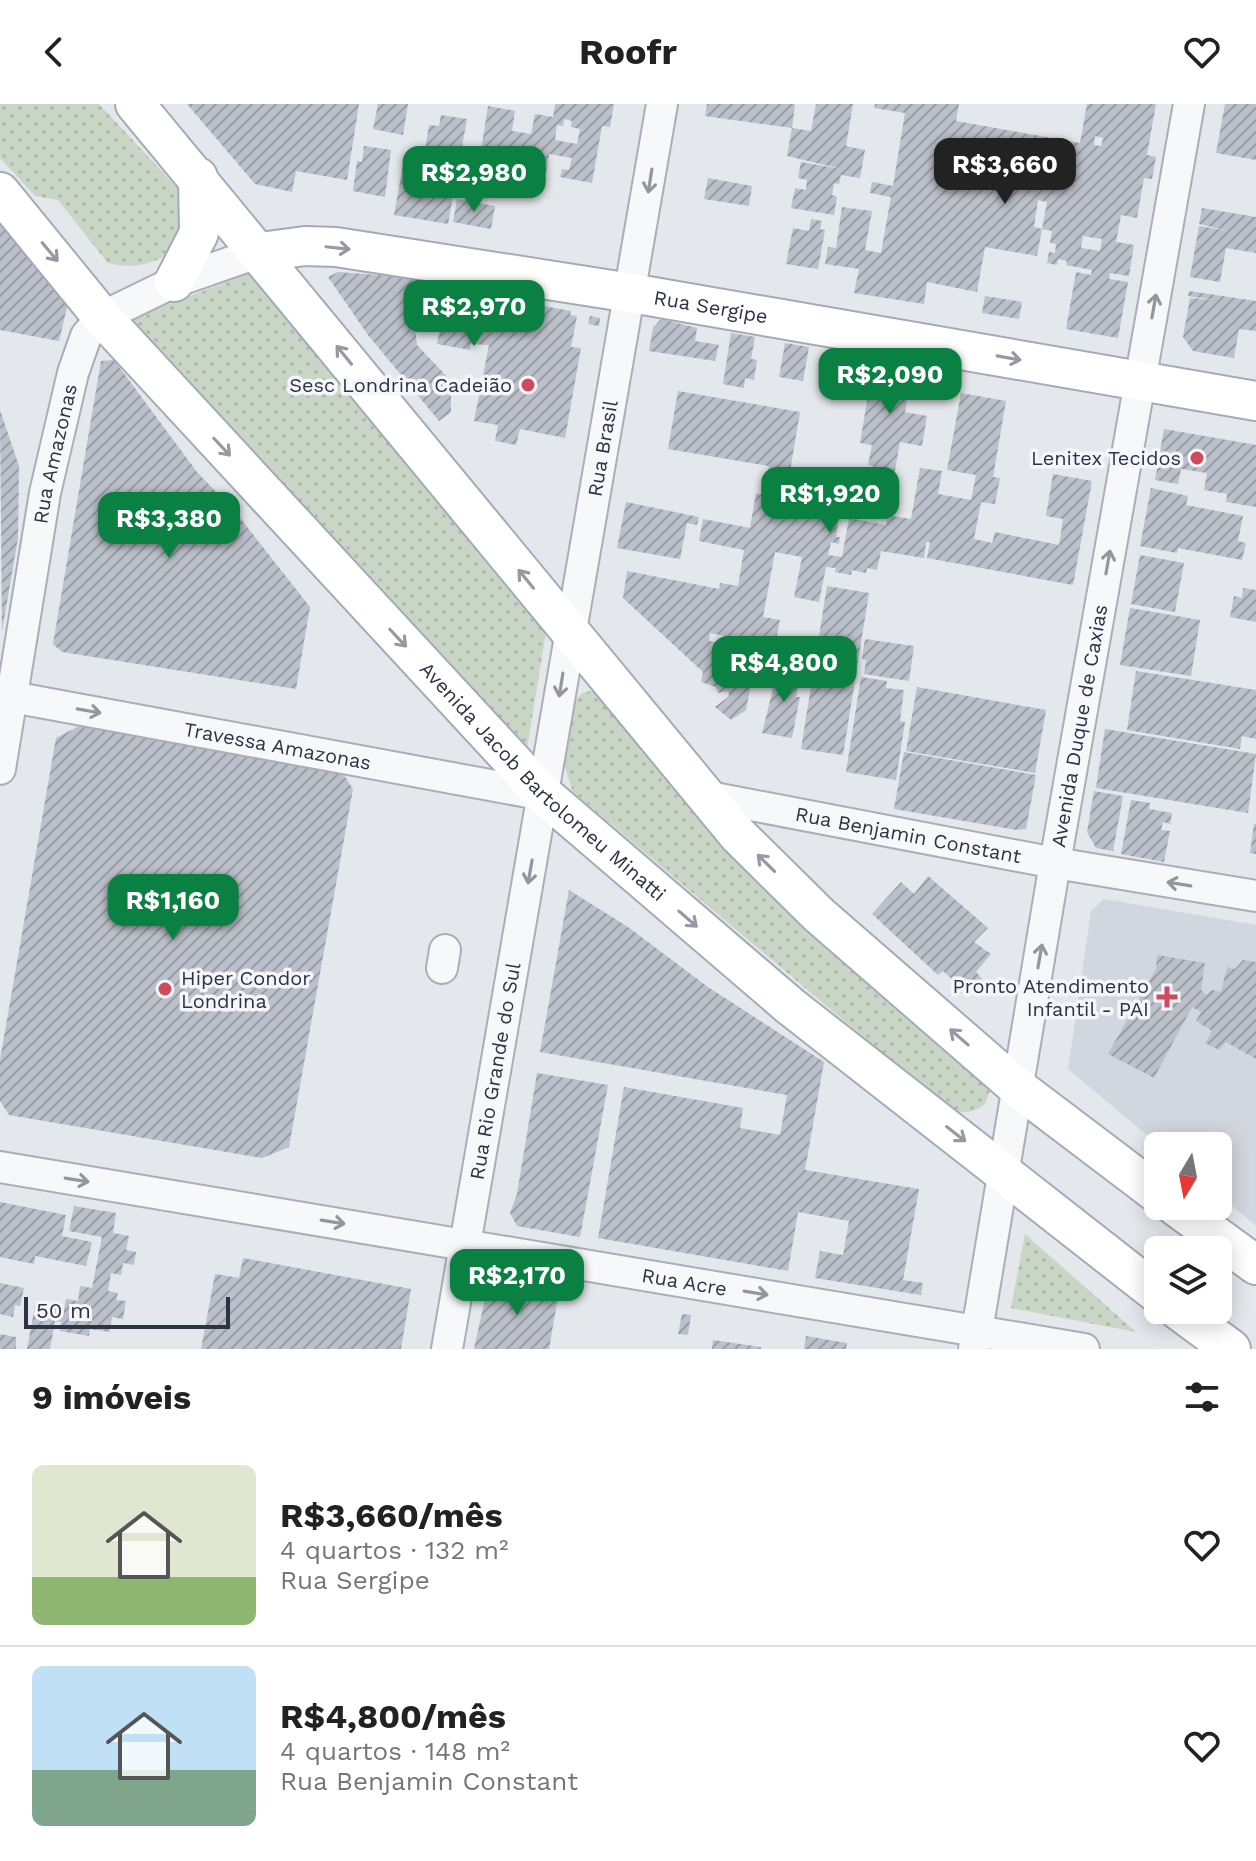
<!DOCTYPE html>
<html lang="pt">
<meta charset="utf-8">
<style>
:root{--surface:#fff;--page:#f6f6f6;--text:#222;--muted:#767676;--line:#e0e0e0;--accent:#0b8043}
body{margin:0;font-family:"Work Sans",sans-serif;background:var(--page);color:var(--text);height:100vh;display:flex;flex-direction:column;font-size:30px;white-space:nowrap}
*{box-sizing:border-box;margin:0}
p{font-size:26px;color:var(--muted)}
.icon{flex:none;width:44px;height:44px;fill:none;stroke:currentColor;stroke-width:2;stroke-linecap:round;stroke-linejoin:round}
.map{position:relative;height:1245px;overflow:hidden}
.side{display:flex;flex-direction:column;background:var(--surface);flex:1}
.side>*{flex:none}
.needle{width:52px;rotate:190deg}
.buttons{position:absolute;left:1144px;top:1028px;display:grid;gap:16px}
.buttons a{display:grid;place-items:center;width:88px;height:88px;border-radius:12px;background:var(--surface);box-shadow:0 4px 20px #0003;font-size:40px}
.scale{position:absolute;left:24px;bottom:20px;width:206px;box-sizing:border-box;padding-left:8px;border:4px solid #2b3445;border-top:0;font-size:22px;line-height:28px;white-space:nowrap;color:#2b3445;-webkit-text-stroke:6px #f4f6f9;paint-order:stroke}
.price{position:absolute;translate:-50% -68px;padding:0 18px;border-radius:16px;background:var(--accent);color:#fff;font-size:26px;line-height:52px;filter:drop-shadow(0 2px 4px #0008)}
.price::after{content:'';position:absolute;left:50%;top:48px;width:24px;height:18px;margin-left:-12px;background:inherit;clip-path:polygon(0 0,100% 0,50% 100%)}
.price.selected{background:#222;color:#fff}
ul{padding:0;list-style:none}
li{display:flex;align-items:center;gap:24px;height:200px;padding:0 32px}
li+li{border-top:2px solid var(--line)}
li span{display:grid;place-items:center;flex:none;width:224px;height:160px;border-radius:12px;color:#555}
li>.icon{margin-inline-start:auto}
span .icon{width:96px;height:96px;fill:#fffc;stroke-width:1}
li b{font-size:34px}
h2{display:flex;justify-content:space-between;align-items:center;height:96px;padding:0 32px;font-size:34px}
header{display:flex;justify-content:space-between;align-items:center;height:104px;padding:0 32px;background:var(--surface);font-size:36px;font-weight:700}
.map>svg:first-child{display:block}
.built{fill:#d2d6de}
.grass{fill:url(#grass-dots)}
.building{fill:url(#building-hatch);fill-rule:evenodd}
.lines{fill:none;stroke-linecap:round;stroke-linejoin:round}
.minor-casing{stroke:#a9aeb7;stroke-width:34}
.major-casing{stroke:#a3abb8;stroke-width:42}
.minor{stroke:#f7f8fa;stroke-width:30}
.major{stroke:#fff;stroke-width:38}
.oneway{stroke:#9196a0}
.oneway2{stroke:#959aa2}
.poi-dot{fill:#d1495b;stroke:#f4f6f9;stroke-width:3}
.labels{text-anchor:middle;stroke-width:7;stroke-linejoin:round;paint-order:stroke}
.street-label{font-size:20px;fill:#2b3445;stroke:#f4f6f9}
.poi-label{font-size:20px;fill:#2b3445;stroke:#f4f6f9;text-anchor:end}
</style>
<header><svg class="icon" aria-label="back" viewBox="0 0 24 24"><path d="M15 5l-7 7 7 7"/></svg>Roofr<svg class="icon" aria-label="heart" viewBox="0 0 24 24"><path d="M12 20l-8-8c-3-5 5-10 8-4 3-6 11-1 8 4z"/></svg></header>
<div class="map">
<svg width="1256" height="1245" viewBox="0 0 1256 1245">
<defs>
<pattern id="grass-dots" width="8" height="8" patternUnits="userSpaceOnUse" patternTransform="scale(2)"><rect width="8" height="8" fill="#c9d6c5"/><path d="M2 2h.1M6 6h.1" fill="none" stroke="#adb8ab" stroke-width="1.8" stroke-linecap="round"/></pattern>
<pattern id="building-hatch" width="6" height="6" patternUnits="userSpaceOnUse" patternTransform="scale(2)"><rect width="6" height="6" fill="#bbc0ca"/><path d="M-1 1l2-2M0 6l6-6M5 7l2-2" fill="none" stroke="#989da6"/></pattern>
</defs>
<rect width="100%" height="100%" fill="#e4e7ec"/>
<!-- built -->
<path class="built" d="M 1104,795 L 1256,821 L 1256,1122 L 1218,1090 L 1218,1042 L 1160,1042 L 1068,965 L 1091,807 Z"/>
<!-- grass -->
<g class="grass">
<path d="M 0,0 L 99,0 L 182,89 L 188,100 C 184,112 182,126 177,138 C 167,160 127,167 107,158 L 58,96 L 35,92 L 0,54 Z"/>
<path d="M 251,169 L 547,522 L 526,651 L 128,215 Z"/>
<path d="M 595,586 L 679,684 L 877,889 L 983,974 L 990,986 L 985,1000 C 971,1011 960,1010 945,1002 L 573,688 L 564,660 L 576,596 L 582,589 Z"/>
<path d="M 1025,1130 L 1136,1228 L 1011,1204 Z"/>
</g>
<!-- building -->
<g class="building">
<path d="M 187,0 L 359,0 L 347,76 L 296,67 L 292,88 L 255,80 Z"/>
<path d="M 378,0 L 408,0 L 403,31 L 373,25 Z"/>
<path d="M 555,0 L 614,0 L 610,23 L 602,22 L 592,79 L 560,73 L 562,65 L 569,66 L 572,54 L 549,50 L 546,70 L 517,65 L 518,57 L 525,58 L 527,46 L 508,42 L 505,58 L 511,59 L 510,65 L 479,59 L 488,2 L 515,7 L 512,27 L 531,30 L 535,10 L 553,13 ZM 564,15 L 572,17 L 571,23 L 580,25 L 577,40 L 555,36 L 557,21 L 563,22 Z"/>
<path d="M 707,0 L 795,0 L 792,24 L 705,12 Z"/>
<path d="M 816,0 L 853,0 L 846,42 L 865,46 L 860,74 L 841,71 L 839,80 L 834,79 L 832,91 L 837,93 L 834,111 L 791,104 L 795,84 L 806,86 L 807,76 L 798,74 L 801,58 L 842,65 L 787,52 L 792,24 L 811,27 Z"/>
<path d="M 875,0 L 959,0 L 956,17 L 1080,39 L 1087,0 L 1156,0 L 1147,51 L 1156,53 L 1152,75 L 1144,74 L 1137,114 L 1121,111 L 1116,138 L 1134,141 L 1129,172 L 1110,169 L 1109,175 L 1128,178 L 1118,234 L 1066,225 L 1076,168 L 1091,171 L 1092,166 L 1066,161 L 1067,157 L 1058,155 L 1057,161 L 1047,159 L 1049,148 L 1055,149 L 1056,140 L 1050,139 L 1052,127 L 1042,125 L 1047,98 L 1038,96 L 1034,123 L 1042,125 L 1037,152 L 985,143 L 977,188 L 927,178 L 924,200 L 854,189 L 859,165 L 825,160 L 828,143 L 836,144 L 842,103 L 872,107 L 865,146 L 881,149 L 891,93 L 870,89 L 872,78 L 893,82 L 905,9 L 874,4 ZM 1095,32 L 1103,34 L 1101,42 L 1094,41 ZM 1083,132 L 1102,135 L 1100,147 L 1081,144 Z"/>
<path d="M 1225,0 L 1256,0 L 1256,56 L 1216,49 Z"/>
<path d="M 441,11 L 467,15 L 448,120 L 394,111 L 403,60 L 435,65 L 437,53 L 448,54 L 425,45 L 429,21 L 439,22 Z"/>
<path d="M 364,42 L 391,46 L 385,93 L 353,87 L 357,57 L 362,58 Z"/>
<path d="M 708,74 L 752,82 L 749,102 L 704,95 Z"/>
<path d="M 457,95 L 495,102 L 491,125 L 453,118 Z"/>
<path d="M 1202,104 L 1256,113 L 1256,149 L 1226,144 L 1220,178 L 1190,173 L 1199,122 L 1229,127 L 1199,120 Z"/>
<path d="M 811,115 L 822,117 L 820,125 L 825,126 L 818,165 L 786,160 L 793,124 L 809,127 Z"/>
<path d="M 0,117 L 68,199 L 59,237 L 0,226 Z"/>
<path d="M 338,168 L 481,179 L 478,200 L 509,204 L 511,196 L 571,207 L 570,211 L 577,212 L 571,243 L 581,244 L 565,334 L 520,325 L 516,341 L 495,337 L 498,321 L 474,317 L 489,241 L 471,240 L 470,246 L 437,240 L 442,213 L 413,206 L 417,241 L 451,277 L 451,308 L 439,317 L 368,231 L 328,173 Z"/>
<path d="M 1189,187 L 1256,197 L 1256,227 L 1239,225 L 1234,254 L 1193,247 L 1183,233 L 1190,194 L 1215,196 L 1188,192 Z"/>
<path d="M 985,192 L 1022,198 L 1019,215 L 982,209 Z"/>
<path d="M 590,212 L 600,214 L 599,222 L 588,220 Z"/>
<path d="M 661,215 L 697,224 L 695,237 L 719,241 L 715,257 L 649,247 L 653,224 Z"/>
<path d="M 731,229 L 755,233 L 751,255 L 757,256 L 754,276 L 745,274 L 744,284 L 723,280 Z"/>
<path d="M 785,239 L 809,243 L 803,277 L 779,273 Z"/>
<path d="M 874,255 L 913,261 L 905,308 L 927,312 L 922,342 L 900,338 L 894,372 L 872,369 L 873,362 L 868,361 L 872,341 L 860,339 Z"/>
<path d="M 114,256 L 197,368 L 237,410 L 310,503 L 296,585 L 62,548 L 53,540 L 101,257 Z"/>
<path d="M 678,287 L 800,308 L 788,379 L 810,382 L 806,408 L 839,413 L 836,433 L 840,433 L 839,440 L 831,438 L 828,451 L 842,453 L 849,414 L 886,421 L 887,411 L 911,415 L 920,364 L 942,367 L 938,390 L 971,396 L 976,371 L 947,366 L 961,289 L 1006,297 L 993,373 L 1000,374 L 995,400 L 981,398 L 974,435 L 992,439 L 995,428 L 1059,441 L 1063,415 L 1046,412 L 1053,370 L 1092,377 L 1073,481 L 927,454 L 930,438 L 926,438 L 924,454 L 881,447 L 877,466 L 867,464 L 866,469 L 852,466 L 851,471 L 835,468 L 836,464 L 826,463 L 819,498 L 794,493 L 802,453 L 775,448 L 763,513 L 780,516 L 775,541 L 783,542 L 779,564 L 755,560 L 746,606 L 731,616 L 715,603 L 729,592 L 728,587 L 718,589 L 716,583 L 701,578 L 703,568 L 623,494 L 627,467 L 719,485 L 720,479 L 738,482 L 744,446 L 699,437 L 703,415 L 750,424 L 756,389 L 763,391 L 769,362 L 668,345 ZM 710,529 L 744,536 L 742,543 L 709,537 Z"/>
<path d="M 0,306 L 19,362 L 18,434 L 2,527 Z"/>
<path d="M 1164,325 L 1256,341 L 1256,403 L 1226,398 L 1227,390 L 1204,386 L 1207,369 L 1181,365 L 1178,380 L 1155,376 Z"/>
<path d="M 877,374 L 893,377 L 888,406 L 872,403 Z"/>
<path d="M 1151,384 L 1188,392 L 1186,401 L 1243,412 L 1238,437 L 1246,439 L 1242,456 L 1178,444 L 1177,449 L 1140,442 Z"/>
<path d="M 626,398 L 699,413 L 697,421 L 687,419 L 680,455 L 617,444 Z"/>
<path d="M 1140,451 L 1184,459 L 1175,508 L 1131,500 Z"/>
<path d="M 827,482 L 869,489 L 843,651 L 801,645 Z"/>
<path d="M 1243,484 L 1256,486 L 1256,518 L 1230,513 L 1234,492 L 1242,494 Z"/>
<path d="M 1130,504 L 1200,516 L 1191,572 L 1120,561 Z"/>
<path d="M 865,535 L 914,542 L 909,577 L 864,570 L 866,556 L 862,555 Z"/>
<path d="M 796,543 L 810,546 L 807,564 L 793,561 Z"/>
<path d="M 778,565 L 806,570 L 804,579 L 799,577 L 796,593 L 800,593 L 792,634 L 762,629 Z"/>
<path d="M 1136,567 L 1256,586 L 1256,635 L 1242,632 L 1240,645 L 1127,626 Z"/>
<path d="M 861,573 L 887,577 L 886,584 L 904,586 L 900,617 L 905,618 L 896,676 L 846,668 Z"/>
<path d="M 917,583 L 1046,606 L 1035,669 L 906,647 Z"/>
<path d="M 79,622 L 342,668 L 353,685 L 289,1043 L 262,1054 L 9,1011 L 0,997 L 0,956 L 56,634 Z"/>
<path d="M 1105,625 L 1256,650 L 1248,709 L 1096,684 Z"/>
<path d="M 904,648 L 1036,671 L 1026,725 L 1017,726 L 894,705 Z"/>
<path d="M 1094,687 L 1123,692 L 1113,747 L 1096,744 L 1087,728 Z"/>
<path d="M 1131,696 L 1150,699 L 1149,705 L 1172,709 L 1170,720 L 1163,718 L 1161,726 L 1170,727 L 1164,758 L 1121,750 Z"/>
<path d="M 1254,720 L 1256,720 L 1256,750 L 1250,749 Z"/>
<path d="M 928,772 L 988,824 L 974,838 L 991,850 L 976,868 L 982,875 L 969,891 L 943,867 L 938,871 L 872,810 L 901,778 L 914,790 Z"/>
<path d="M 569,786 L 628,823 L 708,883 L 824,958 L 805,1066 L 919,1085 L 903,1176 L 923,1179 L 921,1191 L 815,1174 L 820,1147 L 843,1151 L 849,1117 L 798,1108 L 788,1167 L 598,1134 L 624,983 L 743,1004 L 740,1024 L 780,1031 L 787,991 L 540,948 Z"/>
<path d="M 1157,851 L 1205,859 L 1201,886 L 1206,891 L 1212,886 L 1221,888 L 1227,863 L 1235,865 L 1243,856 L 1256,858 L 1256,955 L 1226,938 L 1219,946 L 1205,939 L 1212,927 L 1196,917 L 1201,908 L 1192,903 L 1154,974 L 1108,950 L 1156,865 Z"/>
<path d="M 537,969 L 608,981 L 580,1133 L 517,1122 L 510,1109 L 517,1090 Z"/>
<path d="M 0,1098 L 66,1111 L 62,1132 L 92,1138 L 86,1162 L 35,1152 L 34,1160 L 0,1153 Z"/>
<path d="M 74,1102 L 116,1109 L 113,1129 L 129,1132 L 126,1146 L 136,1148 L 134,1161 L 123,1159 L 121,1171 L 111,1169 L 108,1187 L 118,1189 L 116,1196 L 126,1197 L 123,1215 L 112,1213 L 110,1228 L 90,1225 L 89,1232 L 60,1227 L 61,1218 L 55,1217 L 50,1245 L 27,1245 L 35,1202 L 64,1206 L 66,1195 L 78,1197 L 80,1182 L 92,1184 L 102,1133 L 69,1127 Z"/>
<path d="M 243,1154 L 411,1185 L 401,1245 L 201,1245 L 215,1170 L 239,1174 Z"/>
<path d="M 489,1176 L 559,1187 L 549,1245 L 474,1245 Z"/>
<path d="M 0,1179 L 24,1184 L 20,1202 L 15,1201 L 13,1213 L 0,1210 Z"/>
<path d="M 682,1210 L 691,1211 L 688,1231 L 678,1230 Z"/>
<path d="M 0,1230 L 16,1233 L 16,1245 L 0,1245 Z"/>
<path d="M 806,1232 L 847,1239 L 846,1245 L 804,1245 Z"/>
<path d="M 713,1236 L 761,1243 L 761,1245 L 712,1245 Z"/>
</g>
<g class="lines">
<defs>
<g id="minor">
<path id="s1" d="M 12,593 L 544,691"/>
<path id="s2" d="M 0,665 L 45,389 L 73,269 L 86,232 L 102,213 L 174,178 L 260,148"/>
<path id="s3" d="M 704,692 L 1055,759 L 1256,792"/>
<path d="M 442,864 L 445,846"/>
<path id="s4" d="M 0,1063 L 1084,1245"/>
<path id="s5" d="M 447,1245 L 662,0"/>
<path id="s6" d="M 974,1245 L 1055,759 L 1189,0"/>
</g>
<g id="major">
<path d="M 135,0 L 738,731 L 819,811 L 1018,984 L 1158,1090"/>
<path id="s7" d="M 0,88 L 102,213 L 544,691 L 790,902 L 1158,1190"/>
<path id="s8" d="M 260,148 L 305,142 L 336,143 L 631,189 L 1256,297"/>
<path d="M 174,178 L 199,129 L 198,73"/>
<path d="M 1175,1102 L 1256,1161"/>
<path d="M 1178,1206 L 1231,1245"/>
</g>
</defs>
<!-- minor casing -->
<use href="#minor" class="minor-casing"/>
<!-- major casing -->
<use href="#major" class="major-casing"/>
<!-- minor -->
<use href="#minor" class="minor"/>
<!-- major -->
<use href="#major" class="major"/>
</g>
<!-- one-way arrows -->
<defs><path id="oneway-shaft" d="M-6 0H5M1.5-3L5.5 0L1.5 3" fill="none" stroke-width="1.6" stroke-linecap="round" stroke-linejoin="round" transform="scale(2)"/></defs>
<g class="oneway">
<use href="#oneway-shaft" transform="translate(650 77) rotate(99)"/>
<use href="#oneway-shaft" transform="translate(1154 202) rotate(-80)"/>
<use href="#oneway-shaft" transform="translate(1108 458) rotate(-80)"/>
<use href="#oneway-shaft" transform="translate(561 581) rotate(99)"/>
<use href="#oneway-shaft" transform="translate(89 607) rotate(10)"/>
<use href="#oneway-shaft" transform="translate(530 768) rotate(100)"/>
<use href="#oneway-shaft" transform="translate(1179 780) rotate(-171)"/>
<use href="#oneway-shaft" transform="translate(1040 852) rotate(-80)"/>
<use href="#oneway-shaft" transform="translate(77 1076) rotate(9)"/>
<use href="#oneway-shaft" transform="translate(333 1118) rotate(9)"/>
<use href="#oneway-shaft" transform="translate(756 1189) rotate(9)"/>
</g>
<g class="oneway2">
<use href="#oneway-shaft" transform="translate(338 144) rotate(6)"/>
<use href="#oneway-shaft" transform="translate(50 148) rotate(50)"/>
<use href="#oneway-shaft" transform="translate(344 251) rotate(-129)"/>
<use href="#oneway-shaft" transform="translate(1009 254) rotate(10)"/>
<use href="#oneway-shaft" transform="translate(222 343) rotate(47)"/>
<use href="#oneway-shaft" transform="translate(526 475) rotate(-129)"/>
<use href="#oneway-shaft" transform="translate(398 534) rotate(47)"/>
<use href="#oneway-shaft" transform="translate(766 759) rotate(-135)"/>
<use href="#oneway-shaft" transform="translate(688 815) rotate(41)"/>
<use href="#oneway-shaft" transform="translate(959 933) rotate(-139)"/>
<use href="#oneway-shaft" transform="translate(956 1030) rotate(38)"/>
</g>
<!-- markers -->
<g class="poi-dot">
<circle cx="528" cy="281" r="8"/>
<circle cx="1197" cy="354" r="8"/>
<circle cx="165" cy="885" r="8"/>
<path d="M1163 881h8v8h8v8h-8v8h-8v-8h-8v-8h8z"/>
</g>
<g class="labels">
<!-- street labels -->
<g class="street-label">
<text dy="7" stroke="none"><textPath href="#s8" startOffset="456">Rua Sergipe</textPath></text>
<text dy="7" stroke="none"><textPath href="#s5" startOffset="914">Rua Brasil</textPath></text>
<text dy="7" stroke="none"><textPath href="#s2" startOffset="320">Rua Amazonas</textPath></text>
<text dy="7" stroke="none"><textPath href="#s6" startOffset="632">Avenida Duque de Caxias</textPath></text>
<text dy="7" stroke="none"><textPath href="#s1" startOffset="270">Travessa Amazonas</textPath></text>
<text dy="7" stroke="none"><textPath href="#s7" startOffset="802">Avenida Jacob Bartolomeu Minatti</textPath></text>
<text dy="7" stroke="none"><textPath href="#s3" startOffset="208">Rua Benjamin Constant</textPath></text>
<text dy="7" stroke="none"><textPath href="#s5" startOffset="282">Rua Rio Grande do Sul</textPath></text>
<text dy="7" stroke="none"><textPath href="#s4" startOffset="694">Rua Acre</textPath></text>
</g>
<!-- poi labels -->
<g class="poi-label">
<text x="512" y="288">Sesc Londrina Cadeião</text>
<text x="1181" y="361">Lenitex Tecidos</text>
<text x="181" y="881" text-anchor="start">Hiper Condor<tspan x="181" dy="23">Londrina</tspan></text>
<text x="1149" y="889">Pronto Atendimento<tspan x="1149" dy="23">Infantil - PAI</tspan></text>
</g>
</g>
</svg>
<div class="buttons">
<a><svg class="needle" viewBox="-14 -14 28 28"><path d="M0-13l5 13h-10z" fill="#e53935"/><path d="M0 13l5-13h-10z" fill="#767676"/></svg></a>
<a><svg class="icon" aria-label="layers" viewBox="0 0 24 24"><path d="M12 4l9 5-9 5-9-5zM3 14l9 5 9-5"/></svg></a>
</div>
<div class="scale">50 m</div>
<b class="price selected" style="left:1005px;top:102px">R$3,660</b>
<b class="price" style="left:474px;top:110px">R$2,980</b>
<b class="price" style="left:474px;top:244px">R$2,970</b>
<b class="price" style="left:890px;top:312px">R$2,090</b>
<b class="price" style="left:830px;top:431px">R$1,920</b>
<b class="price" style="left:169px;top:456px">R$3,380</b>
<b class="price" style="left:784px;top:600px">R$4,800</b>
<b class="price" style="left:173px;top:838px">R$1,160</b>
<b class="price" style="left:517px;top:1213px">R$2,170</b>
</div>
<section class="side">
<h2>9 imóveis<svg class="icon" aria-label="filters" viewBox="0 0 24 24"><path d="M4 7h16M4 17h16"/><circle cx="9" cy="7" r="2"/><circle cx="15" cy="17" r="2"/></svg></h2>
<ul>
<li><span style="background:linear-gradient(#dfe7d0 70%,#8fb573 0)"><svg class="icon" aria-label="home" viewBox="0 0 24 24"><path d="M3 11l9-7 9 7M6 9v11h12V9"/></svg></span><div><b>R$3,660/mês</b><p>4 quartos · 132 m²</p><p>Rua Sergipe</p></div><svg class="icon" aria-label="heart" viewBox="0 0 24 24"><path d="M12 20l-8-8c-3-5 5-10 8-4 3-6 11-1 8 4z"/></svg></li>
<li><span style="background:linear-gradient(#bfe0f5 65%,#7fa58c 0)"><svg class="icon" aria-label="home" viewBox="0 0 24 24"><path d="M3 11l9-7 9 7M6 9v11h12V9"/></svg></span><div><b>R$4,800/mês</b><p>4 quartos · 148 m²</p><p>Rua Benjamin Constant</p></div><svg class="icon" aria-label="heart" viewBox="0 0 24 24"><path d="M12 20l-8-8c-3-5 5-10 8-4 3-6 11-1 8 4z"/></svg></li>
</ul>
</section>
